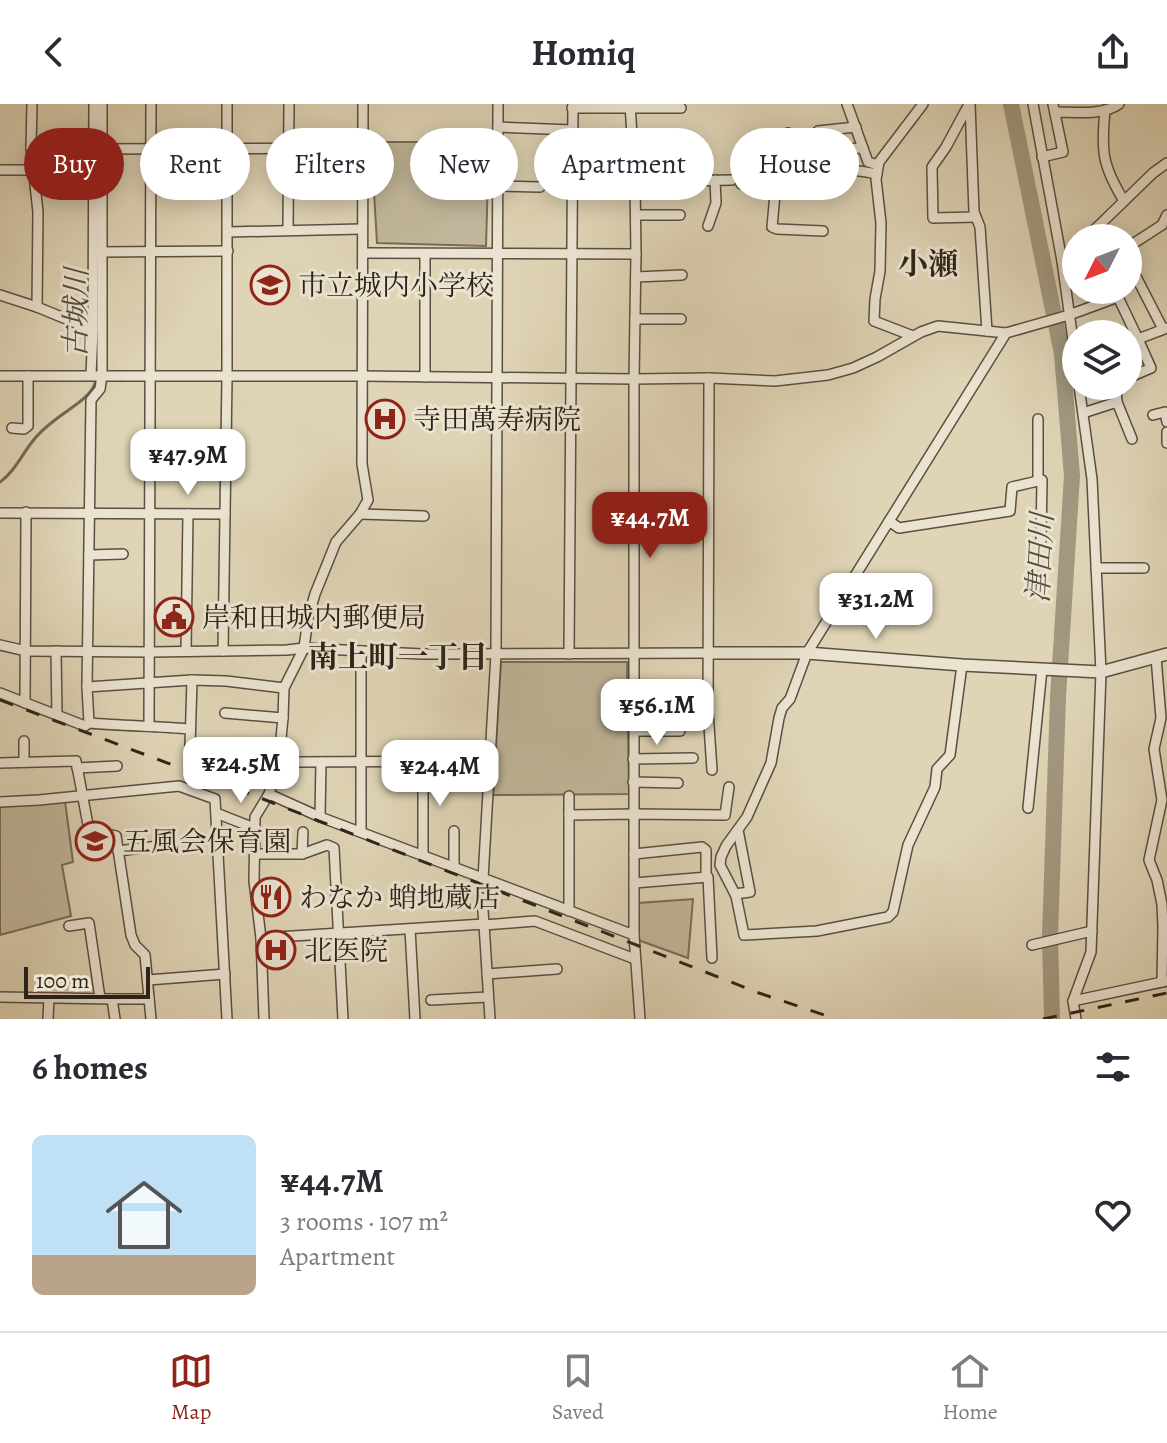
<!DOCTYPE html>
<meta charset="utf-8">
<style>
:root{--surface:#fff;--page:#f2f2f3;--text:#2b2b33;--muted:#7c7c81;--line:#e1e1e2;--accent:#8f2418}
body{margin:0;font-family:Alegreya,"Noto Serif JP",serif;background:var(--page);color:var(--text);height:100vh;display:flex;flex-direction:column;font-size:30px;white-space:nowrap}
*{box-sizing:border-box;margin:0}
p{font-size:26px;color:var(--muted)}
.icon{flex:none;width:44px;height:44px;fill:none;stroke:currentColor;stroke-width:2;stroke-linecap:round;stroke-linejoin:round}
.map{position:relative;height:915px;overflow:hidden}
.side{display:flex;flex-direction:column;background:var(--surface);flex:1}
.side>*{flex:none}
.top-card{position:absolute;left:24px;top:24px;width:1120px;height:72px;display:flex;gap:16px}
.needle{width:52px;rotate:228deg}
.fabs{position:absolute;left:1062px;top:120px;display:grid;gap:16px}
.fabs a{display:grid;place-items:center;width:80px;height:80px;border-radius:50%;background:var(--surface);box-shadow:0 4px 20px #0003;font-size:40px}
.scale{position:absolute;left:24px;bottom:20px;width:126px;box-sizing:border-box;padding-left:8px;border:4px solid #2d2318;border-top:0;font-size:22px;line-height:28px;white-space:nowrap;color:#2d2318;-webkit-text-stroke:6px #eae3d0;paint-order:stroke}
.price{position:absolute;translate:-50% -68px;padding:0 18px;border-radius:16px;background:#fff;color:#222;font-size:26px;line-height:52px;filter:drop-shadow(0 2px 4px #0008)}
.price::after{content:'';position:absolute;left:50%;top:48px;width:24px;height:18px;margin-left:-12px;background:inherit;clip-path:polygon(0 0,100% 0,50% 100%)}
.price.active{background:var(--accent);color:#fff}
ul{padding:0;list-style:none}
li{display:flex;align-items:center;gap:24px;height:200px;padding:0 32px}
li+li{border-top:2px solid var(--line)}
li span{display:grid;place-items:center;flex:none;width:224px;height:160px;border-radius:12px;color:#555}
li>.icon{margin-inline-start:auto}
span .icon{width:96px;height:96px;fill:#fffc;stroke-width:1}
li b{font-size:34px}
h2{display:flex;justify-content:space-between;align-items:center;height:96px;padding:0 32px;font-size:34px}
.tag{padding:0 28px;border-radius:36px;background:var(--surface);box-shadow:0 4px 20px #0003;font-size:28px;line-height:72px}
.tag.active{background:var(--accent);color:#fff}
header{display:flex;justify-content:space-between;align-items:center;height:104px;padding:0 32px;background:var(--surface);font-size:36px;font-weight:700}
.dock{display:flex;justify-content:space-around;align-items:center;height:112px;border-top:2px solid var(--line);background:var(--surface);font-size:22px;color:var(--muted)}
.dock a{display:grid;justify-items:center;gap:4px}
.dock .active{color:var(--accent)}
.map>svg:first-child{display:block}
.green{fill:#c1b69b;stroke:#776c5a;stroke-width:2}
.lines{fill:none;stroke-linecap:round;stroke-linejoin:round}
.stream{stroke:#736956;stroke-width:3}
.river{stroke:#a29880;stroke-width:16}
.minor-casing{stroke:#5a4f40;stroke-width:12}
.tertiary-casing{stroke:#5a4f40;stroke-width:14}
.minor{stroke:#eae3d0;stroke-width:9}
.tertiary{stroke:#eae3d0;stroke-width:11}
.rail{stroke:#2d2318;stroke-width:3;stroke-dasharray:14 14;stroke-linecap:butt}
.labels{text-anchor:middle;stroke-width:6;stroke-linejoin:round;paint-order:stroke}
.poi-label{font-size:28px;fill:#2d2318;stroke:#eae3d0;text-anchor:start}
.neighbourhood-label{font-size:30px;font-weight:bold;fill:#2d2318;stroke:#eae3d0}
.water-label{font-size:30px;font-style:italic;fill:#564c3c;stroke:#eae3d0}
</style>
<header><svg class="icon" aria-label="back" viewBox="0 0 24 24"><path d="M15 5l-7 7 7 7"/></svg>Homiq<svg class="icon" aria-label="share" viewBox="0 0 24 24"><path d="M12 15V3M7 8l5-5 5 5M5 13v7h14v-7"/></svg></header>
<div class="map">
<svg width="1167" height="915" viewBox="0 0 1167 915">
<rect width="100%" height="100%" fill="#dfd4b6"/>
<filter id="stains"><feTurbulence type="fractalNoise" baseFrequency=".0025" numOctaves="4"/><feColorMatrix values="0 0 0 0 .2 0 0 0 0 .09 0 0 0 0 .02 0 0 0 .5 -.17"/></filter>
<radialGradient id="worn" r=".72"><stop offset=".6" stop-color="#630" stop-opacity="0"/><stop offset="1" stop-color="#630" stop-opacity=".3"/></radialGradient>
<!-- green -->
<g class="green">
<path d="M 489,38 L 486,142 L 377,139 L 371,38 Z"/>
<path d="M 501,558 L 627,558 L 629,690 L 493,691 Z"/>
<path d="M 65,697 L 73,758 L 62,761 L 71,812 L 0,831 L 0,701 Z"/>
<path d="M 693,795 L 688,854 L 638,836 L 638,799 Z"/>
</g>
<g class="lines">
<!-- stream -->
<g class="stream">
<path d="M 97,268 L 97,236"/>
<path d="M 0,378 C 15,367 21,352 32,338 C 38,330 47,322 55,316 C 68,305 93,293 96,276"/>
</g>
<!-- river -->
<path class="river" d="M 1011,0 L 1062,250 L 1072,372 L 1058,593 L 1050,832 L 1052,915"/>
<defs>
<g id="minor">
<path d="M 32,0 L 31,44 L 38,108 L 37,203"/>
<path d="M 630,0 L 635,78 L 636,150 L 634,275 L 634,831 L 640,915"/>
<path d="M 847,0 L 868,58 L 878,61"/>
<path d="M 970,0 L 974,108 L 980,123 L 987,227"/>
<path d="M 1033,0 L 1062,157 L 1076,258"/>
<path d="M 968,2 L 946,43 L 932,63 L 933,114 L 976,113"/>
<path d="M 572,4 L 681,4"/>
<path d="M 1105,6 C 1101,47 1102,61 1124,97"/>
<path d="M 1055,8 C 1075,8 1102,12 1119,0"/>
<path d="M 498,23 L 572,26"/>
<path d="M 856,23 L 818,27 L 821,46 L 863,44"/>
<path d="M 788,29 L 793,67"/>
<path d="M 633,40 L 695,38"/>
<path d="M 31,44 L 94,44"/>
<path d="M 97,45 L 363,44"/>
<path d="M 1042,53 L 1063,48 L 1053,0"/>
<path d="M 0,66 L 32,66"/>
<path d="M 635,78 L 732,76"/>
<path d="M 741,80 C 752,79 759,71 770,70"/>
<path d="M 498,82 L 540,83"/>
<path d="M 636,111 L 680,111"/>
<path d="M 708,122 L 716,99 L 715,76"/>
<path d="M 288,125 L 289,0"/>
<path d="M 823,127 L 777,125 L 772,123 L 775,90 L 770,70 C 806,64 841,62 877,70"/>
<path d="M 228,128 L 362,125"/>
<path d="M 1086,134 L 1153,69 L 1167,59"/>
<path d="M 1128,143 L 1162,121 L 1167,111"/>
<path d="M 99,148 L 228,147"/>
<path d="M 363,149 L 636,150"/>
<path d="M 1062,157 L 1076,144"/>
<path d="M 1128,157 L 1163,225"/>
<path d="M 636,173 L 682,171"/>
<path d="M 0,191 L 37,203 L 93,226"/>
<path d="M 635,215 L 681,215"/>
<path d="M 913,232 L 874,217 L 875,195 L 880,167 L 881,119 L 876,75 L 879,58 L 923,0"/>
<path d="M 91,271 L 93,226 L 94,0"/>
<path d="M 1128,271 L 1135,271 L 1151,264 L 1138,235"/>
<path d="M 0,272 L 362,272 L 634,275 L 709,274 L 775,277 L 828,271 L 853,264 L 877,253 L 921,228 L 938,222 L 1006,229"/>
<path d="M 425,273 L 425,151"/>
<path d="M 709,274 L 708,607 L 712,666"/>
<path d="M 1116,282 L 1117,298 L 1132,335"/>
<path d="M 1083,309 L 1117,298"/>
<path d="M 1153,311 L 1165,308 L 1167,318"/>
<path d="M 12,324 L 24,325 L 28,322 L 28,272"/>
<path d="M 1167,328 L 1167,339"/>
<path d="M 1038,377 L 1038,315"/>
<path d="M 0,409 L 225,410"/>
<path d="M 360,410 L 424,412"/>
<path d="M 634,414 L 708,414"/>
<path d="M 889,417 L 899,424 L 1010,407 L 1012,383 L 1042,376 L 1041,437"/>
<path d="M 89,451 L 123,450"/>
<path d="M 1096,464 L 1144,464"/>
<path d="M 0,541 L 26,547 L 150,548 L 287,546 L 304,544 L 422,550 L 708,549"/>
<path d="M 56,547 L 57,612"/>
<path d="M 186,547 L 188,410"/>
<path d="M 223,547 L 227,273 L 227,0"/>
<path d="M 569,550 L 573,0"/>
<path d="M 1156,553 L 1161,614 L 1154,645 L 1162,696 L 1149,756 L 1157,776 L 1162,800 L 1163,823 L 1162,878"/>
<path d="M 962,561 L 950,651 L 937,665 L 935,683 L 908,741 L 893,808 L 888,813 L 817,827 L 744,831 L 736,792 L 720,761 L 721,753 L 726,742 L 747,713 L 771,659 L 779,614 L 782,604 L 790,595 L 807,549 L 1006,229 L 1069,211 L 1118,193 L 1138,235 L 1167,224"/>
<path d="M 192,576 L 190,642 L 235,643 L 280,648"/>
<path d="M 87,583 L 192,576 L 226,577 L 284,584"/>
<path d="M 0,589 L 85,622 L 89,619 L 87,583 L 91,296 L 100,285 L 102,271 L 102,0"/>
<path d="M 25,599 L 26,408"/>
<path d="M 633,606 L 685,604"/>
<path d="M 225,609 L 283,614"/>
<path d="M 89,619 C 123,622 157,622 190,625"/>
<path d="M 149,621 L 151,0"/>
<path d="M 634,627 L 680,627"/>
<path d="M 279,654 L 295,658 L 489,657"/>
<path d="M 633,655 L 693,654"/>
<path d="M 423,657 L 423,751"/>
<path d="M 24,658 L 24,637"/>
<path d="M 0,659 L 76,657 L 89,726 L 116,732 L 131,831 L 135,841 L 145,851 L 151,915"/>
<path d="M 77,664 L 117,662"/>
<path d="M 633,678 L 678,679"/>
<path d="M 269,690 L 320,713 L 634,831"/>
<path d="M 569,692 L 569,807"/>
<path d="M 0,698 L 39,696 L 179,682 L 215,695 L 227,915"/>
<path d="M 1028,704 L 1042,565"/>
<path d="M 216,709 L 254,724"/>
<path d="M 569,711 L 634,710 L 725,711 L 729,683"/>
<path d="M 320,713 L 321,658"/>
<path d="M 361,727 L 361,547"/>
<path d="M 118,747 L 158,742"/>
<path d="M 255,750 L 302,750 L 327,741 L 334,744 L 343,915"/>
<path d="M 302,750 L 303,728"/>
<path d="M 634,750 L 702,743 L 706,746 L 706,773"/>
<path d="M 454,763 L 454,727"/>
<path d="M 483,775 L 496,550 L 498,0"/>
<path d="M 634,779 L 708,773 L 712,854"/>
<path d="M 735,790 L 750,788 L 738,726"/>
<path d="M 482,794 L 484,820"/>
<path d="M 484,821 L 535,817 L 635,855"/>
<path d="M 69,822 L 89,819 L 100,894"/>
<path d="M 410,825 L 415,915"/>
<path d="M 261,834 L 484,820 L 490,915"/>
<path d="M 1032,841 L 1092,827"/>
<path d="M 487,870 L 557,865"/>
<path d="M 148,876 L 225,870"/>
<path d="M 0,893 L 112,895 L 115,915"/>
<path d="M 112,895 L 149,895"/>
<path d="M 431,896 L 488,893"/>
<path d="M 1073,897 L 1167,877"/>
<path d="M 48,915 L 49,894"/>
<path d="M 264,915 L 261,834 L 254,777 L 255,713 L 269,690 L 279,654 L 283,614 L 284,584 L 304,544 L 308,514 L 315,490 L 336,438 L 360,410 L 368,396 L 362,360 L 363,0"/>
<path d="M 1076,915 L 1073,897 L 1091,848 L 1101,568 L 1092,375 L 1079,282"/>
</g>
<path id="tertiary" d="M 708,549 L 807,549 L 962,561 L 1101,568 L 1167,550"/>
</defs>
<!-- minor casing -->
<use href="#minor" class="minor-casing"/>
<!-- tertiary casing -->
<use href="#tertiary" class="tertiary-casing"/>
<!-- minor -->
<use href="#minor" class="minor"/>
<!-- tertiary -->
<use href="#tertiary" class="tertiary"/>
<!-- rail -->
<g class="rail">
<path d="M 0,596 L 263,695 L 759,889 L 836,915"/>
<path d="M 1043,915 L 1167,889"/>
</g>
</g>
<!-- icons -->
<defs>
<symbol id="school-ring" viewBox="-11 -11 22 22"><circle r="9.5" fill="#eae3d0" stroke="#8f2418" stroke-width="1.5"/><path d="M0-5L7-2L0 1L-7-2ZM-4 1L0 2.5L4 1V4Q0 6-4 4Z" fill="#8f2418"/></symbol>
<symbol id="hospital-ring" viewBox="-11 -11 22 22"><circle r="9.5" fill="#eae3d0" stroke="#8f2418" stroke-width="1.5"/><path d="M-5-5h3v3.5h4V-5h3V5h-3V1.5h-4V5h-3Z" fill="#8f2418"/></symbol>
<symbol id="civic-ring" viewBox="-11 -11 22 22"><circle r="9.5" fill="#eae3d0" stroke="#8f2418" stroke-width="1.5"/><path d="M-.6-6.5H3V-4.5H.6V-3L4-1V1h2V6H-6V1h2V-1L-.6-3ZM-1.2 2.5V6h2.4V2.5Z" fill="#8f2418"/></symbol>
<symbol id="restaurant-ring" viewBox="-11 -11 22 22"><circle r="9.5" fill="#eae3d0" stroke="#8f2418" stroke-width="1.5"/><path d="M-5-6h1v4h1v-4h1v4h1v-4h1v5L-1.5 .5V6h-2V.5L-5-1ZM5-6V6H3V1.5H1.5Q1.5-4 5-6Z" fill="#8f2418"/></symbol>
</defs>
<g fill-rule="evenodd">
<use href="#school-ring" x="248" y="159" width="44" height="44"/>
<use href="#hospital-ring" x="363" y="293" width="44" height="44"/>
<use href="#civic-ring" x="152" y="491" width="44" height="44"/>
<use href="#school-ring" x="73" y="715" width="44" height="44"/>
<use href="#restaurant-ring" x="249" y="771" width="44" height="44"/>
<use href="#hospital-ring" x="254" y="824" width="44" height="44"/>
</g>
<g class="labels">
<!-- poi labels -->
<g class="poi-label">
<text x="298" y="191">市立城内小学校</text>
<text x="413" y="325">寺田萬寿病院</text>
<text x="202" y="523">岸和田城内郵便局</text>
<text x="123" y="747">五風会保育園</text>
<text x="299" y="803">わなか 蛸地蔵店</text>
<text x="304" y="856">北医院</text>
</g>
<!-- neighbourhood labels -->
<g class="neighbourhood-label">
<text x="928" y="170">小瀬</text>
<text x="398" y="563">南上町一丁目</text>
</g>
<!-- water labels -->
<g class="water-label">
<text transform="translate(76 209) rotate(-89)" y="10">古城川</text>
<text transform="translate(1040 454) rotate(-87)" y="10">津田川</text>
</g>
</g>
<rect width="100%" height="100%" filter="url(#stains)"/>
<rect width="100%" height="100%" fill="url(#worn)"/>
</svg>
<div class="fabs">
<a><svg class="needle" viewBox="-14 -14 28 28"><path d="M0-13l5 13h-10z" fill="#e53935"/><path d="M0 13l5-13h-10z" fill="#7c7c81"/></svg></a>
<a><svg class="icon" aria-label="layers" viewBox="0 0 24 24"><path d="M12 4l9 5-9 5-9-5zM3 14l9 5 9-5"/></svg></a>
</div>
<div class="scale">100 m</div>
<b class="price" style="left:188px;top:393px">¥47.9M</b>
<b class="price active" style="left:650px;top:456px">¥44.7M</b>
<b class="price" style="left:876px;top:537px">¥31.2M</b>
<b class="price" style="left:657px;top:643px">¥56.1M</b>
<b class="price" style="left:241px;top:701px">¥24.5M</b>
<b class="price" style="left:440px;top:704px">¥24.4M</b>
<div class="top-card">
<a class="tag active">Buy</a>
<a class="tag">Rent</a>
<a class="tag">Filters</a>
<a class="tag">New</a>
<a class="tag">Apartment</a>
<a class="tag">House</a>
</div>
</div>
<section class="side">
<h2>6 homes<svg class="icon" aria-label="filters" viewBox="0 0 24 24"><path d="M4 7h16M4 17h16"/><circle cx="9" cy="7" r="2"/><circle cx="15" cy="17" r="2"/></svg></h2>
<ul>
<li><span style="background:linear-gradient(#bfe0f5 75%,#b9a48a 0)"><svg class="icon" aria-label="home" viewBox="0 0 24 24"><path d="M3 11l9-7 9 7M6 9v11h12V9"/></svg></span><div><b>¥44.7M</b><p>3 rooms · 107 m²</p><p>Apartment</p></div><svg class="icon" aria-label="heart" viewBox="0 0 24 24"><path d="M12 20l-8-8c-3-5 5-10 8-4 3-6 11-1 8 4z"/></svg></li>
</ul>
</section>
<nav class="dock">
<a class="active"><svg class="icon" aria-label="map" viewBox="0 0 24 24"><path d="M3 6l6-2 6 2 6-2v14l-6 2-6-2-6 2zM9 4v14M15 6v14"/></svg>Map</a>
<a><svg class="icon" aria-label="saved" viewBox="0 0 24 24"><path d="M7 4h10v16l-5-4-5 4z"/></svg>Saved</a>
<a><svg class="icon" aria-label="home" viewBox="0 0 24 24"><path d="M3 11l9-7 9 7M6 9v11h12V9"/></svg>Home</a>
</nav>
